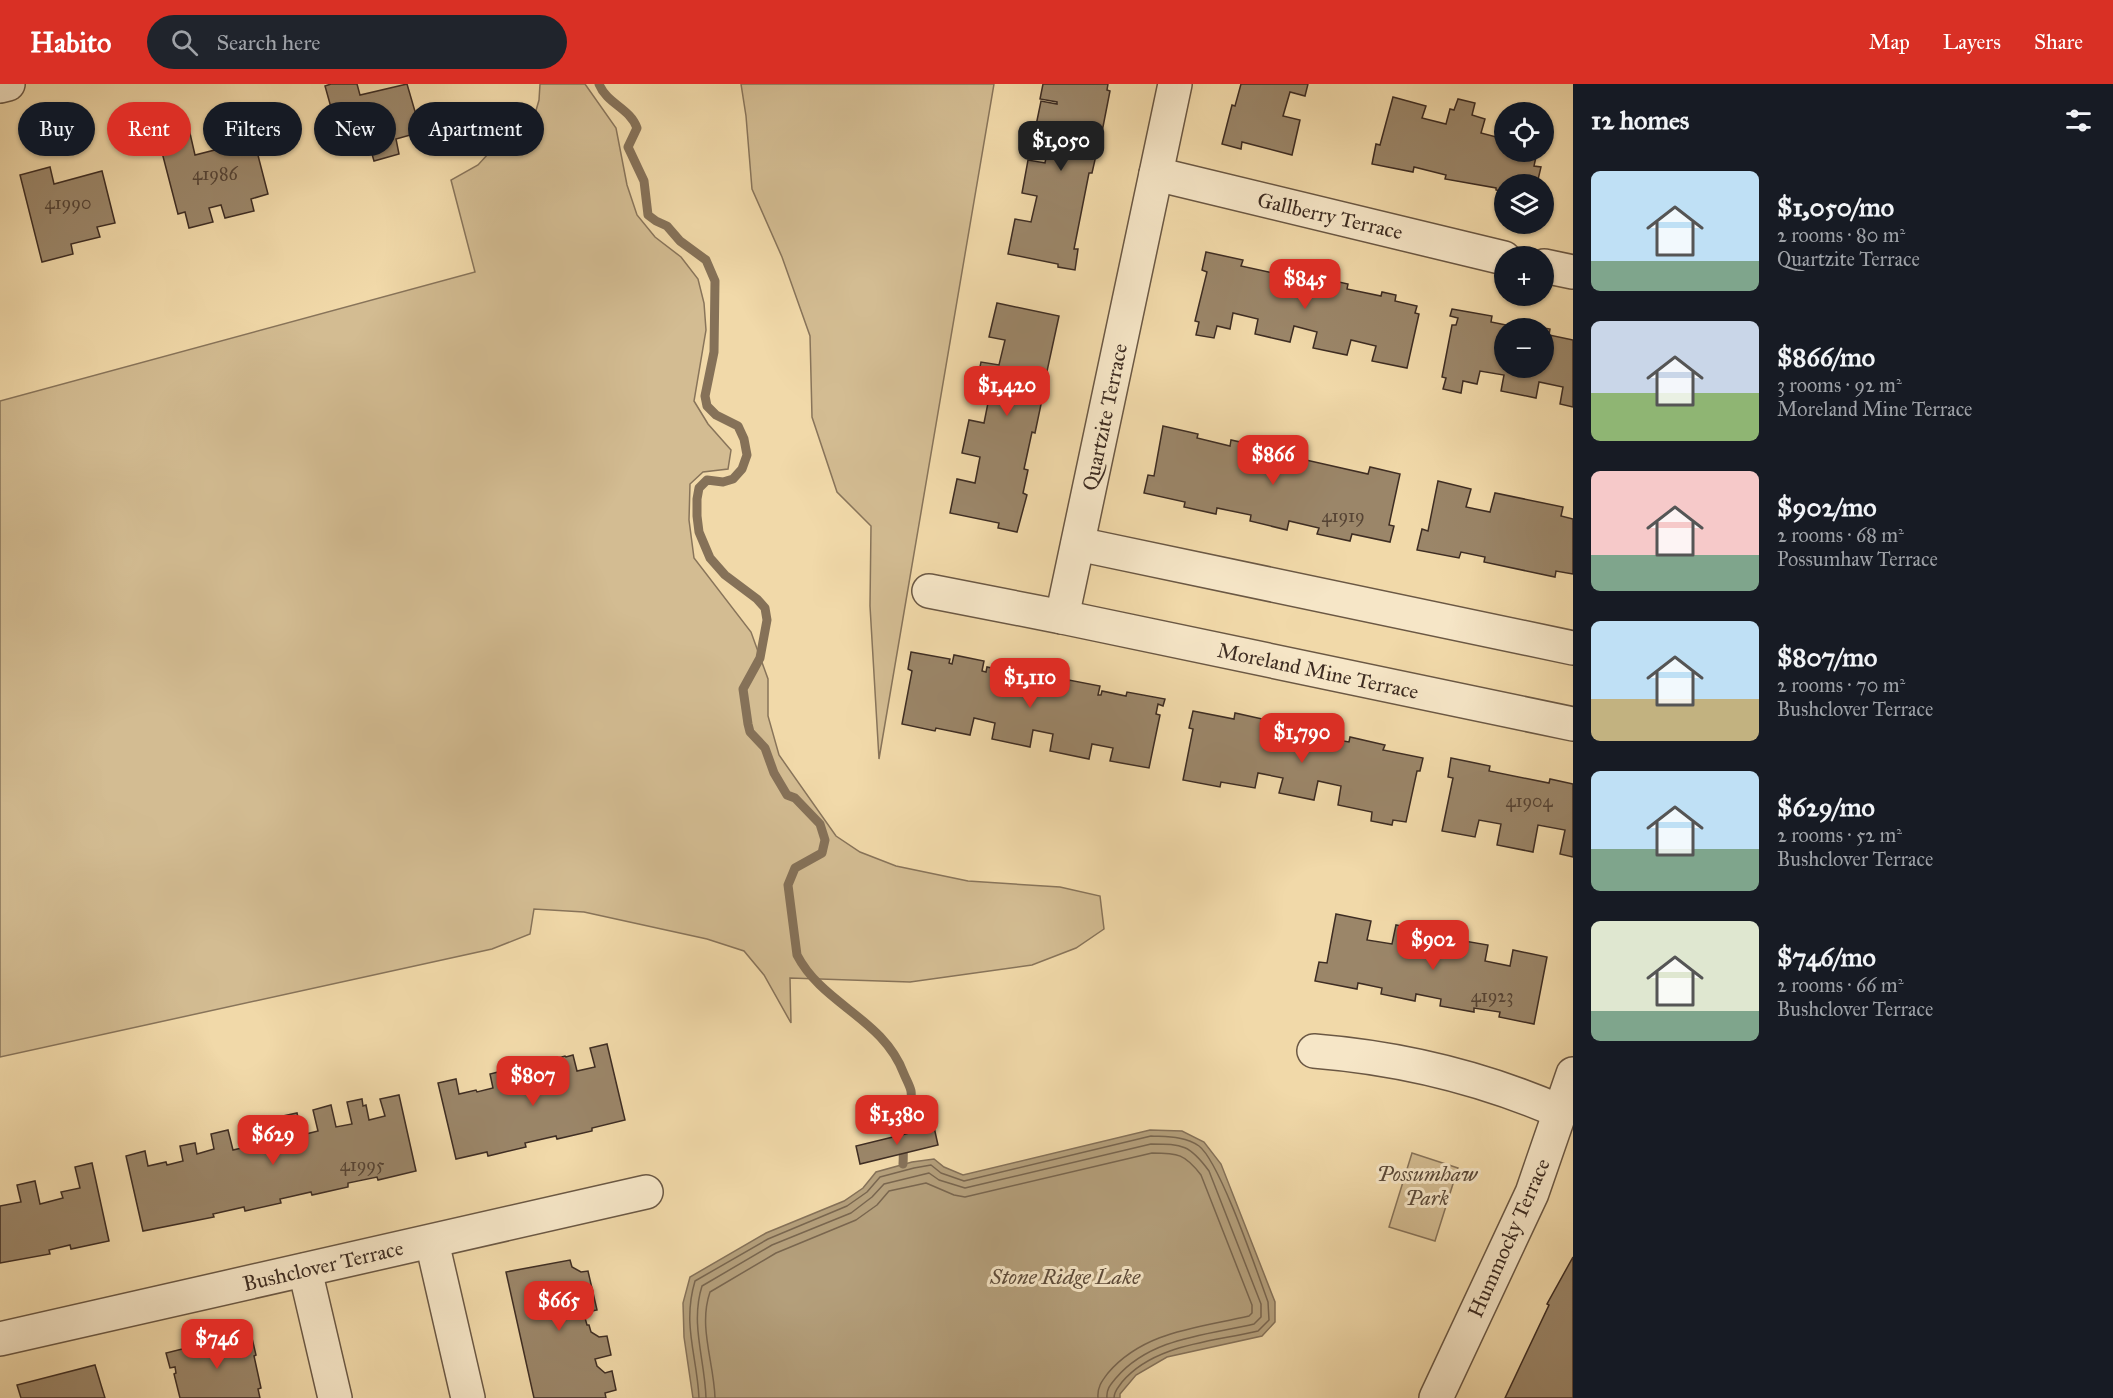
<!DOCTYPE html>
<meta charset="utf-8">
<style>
:root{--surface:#171b24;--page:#20242c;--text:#f1f3f6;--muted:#9ea1a6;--accent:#d93025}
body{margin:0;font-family:"IM FELL Great Primer",serif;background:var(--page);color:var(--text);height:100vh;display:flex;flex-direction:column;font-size:22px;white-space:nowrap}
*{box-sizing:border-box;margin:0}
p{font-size:20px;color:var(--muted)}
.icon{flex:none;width:33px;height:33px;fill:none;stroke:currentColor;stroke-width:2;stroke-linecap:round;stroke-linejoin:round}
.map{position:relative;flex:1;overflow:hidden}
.details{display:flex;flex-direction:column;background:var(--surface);width:540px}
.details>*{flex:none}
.guide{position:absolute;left:18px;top:18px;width:570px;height:54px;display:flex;gap:12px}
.fabs{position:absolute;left:1494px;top:18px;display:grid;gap:12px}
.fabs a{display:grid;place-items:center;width:60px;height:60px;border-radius:50%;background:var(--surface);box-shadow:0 2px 4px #0004;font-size:30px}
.price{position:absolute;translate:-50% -51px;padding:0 14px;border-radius:12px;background:var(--accent);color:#fff;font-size:20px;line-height:39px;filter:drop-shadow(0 2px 3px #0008)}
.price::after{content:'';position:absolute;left:50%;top:36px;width:18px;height:14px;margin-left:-9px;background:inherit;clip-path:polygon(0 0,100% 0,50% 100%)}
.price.current{background:#222;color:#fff}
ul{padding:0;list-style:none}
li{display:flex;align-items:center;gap:18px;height:150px;padding:0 18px}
li span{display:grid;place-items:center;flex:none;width:168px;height:120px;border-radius:9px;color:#555}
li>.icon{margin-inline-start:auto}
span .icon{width:72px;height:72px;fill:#fffc;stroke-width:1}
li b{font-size:26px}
h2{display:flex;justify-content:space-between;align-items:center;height:72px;padding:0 18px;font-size:26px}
.tag{padding:0 21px;border-radius:27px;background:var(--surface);box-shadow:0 2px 4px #0004;font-size:21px;line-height:54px}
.tag.current{background:var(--accent);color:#fff}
header{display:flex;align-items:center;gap:36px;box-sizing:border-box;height:84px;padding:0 30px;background:var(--accent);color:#fff}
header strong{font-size:28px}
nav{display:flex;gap:33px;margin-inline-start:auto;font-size:21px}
.search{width:420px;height:54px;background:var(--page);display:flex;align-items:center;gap:15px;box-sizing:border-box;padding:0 21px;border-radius:33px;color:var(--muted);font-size:22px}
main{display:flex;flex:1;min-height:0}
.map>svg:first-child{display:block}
.green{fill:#d3bc92;stroke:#88745a;stroke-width:1.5}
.water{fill:#b49f7b;stroke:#857158;stroke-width:1.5}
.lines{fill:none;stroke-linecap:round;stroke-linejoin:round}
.shore{stroke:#79664f;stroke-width:1.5}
.stream{stroke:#857158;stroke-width:9}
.building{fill:#9b8669;stroke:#3e2d23;stroke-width:1.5;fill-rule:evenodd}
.minor-casing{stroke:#6b5844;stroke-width:36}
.minor{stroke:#f6e6c7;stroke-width:33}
.labels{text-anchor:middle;stroke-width:6;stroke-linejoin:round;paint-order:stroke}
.number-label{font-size:18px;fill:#554334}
.street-label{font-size:21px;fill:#3e2d23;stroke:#f6e6c7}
.park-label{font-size:21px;font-style:italic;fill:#5c4a39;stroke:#f6e6c7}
.water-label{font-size:22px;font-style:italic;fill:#5c4a39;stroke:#f6e6c7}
</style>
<header>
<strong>Habito</strong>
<div class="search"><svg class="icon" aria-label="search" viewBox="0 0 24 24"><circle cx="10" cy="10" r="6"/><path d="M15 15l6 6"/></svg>Search here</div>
<nav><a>Map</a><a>Layers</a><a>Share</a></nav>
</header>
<main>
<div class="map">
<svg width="1573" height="1314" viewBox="0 0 1573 1314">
<rect width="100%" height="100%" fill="#f1d9a9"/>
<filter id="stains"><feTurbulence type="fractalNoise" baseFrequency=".00333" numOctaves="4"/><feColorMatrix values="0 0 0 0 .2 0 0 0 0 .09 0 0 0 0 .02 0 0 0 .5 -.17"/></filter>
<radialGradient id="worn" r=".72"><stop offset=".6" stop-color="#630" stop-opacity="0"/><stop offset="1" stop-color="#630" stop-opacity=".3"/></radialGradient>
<!-- green -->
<g class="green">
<path d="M 540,0 L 585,0 L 616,44 L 627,101 L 637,131 L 655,153 L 681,173 L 698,195 L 704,219 L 706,246 L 694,317 L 708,340 L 731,366 L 728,385 L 703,388 L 690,400 L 689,436 L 694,474 L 751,548 L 768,595 L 768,632 L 779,671 L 836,752 L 860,768 L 896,782 L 968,797 L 1060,803 L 1100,812 L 1104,845 L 1076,864 L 1032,881 L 910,898 L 790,894 L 791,939 L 764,891 L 744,867 L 707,855 L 584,828 L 534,825 L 530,850 L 492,865 L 0,973 L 0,317 L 475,188 L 451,96 L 478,81 L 488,70 L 504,47 L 533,37 L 539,16 Z"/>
<path d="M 741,0 L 994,0 L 879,675 L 870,522 L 871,442 L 837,408 L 812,333 L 810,252 L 782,173 L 752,105 L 746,32 Z"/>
<path d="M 1412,1069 L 1458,1084 L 1435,1157 L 1389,1143 Z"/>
</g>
<!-- water -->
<path class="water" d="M 1150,1046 L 1182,1047 L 1204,1058 L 1221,1080 L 1275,1218 L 1275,1238 L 1262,1252 L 1167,1273 L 1136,1291 L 1120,1310 L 1120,1314 L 693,1314 L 684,1253 L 683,1219 L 690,1193 L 766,1149 L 844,1117 L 863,1104 L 876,1088 L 912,1078 L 934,1075 L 944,1083 L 963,1091 Z"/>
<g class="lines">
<!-- shore -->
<g class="shore">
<path d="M 699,1314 C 697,1271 682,1241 695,1197 L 768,1155 L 847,1122 L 867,1108 L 880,1093 L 914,1084 L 931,1081 L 941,1089 L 964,1097 L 1151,1052 C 1167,1053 1185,1052 1199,1062 C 1220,1078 1257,1188 1268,1218 L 1269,1236 L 1258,1247 C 1212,1258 1154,1260 1122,1298 C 1118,1304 1114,1307 1114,1314"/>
<path d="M 706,1314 C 705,1276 690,1240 702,1202 L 772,1161 L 851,1129 L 872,1113 L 884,1100 L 929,1089 L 939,1096 L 965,1104 L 1151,1060 C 1183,1060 1190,1061 1209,1087 L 1261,1220 L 1261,1233 L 1254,1240 C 1206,1251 1150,1254 1116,1294 C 1111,1300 1106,1305 1107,1314"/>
<path d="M 715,1314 C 714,1278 698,1243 710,1208 L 776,1169 L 856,1136 L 877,1121 L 889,1107 L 926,1099 L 954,1111 L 965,1113 L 1152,1069 C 1178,1069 1185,1070 1201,1091 L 1252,1221 L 1252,1229 L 1249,1232 C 1198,1244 1144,1247 1108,1289 C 1102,1297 1097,1303 1098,1314"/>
</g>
<!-- stream -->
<path class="stream" d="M 599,0 C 607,20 630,24 637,44 L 628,63 L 644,97 L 648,131 L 656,137 L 667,142 L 680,157 L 706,176 L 715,197 L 714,268 L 705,312 L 707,322 L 716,331 L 738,342 L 744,355 L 747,371 L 742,385 L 733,395 L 723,398 L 707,396 L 699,404 L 697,415 L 697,432 L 699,448 L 710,474 L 725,491 L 757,515 L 765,524 L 767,536 L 760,574 L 743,605 L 748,640 L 750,648 L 765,664 L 774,689 L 787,711 L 795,714 L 820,740 L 825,756 L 822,769 L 795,784 L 788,801 L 797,871 C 823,921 883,934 904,990 C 906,995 910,1002 911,1007 C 913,1020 906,1031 904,1043 C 902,1055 904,1068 903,1080"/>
</g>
<!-- building -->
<g class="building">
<path d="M 331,0 L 357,0 L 360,11 L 407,0 L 421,48 L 396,55 L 399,70 L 374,77 L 370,63 L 344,70 L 325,2 Z"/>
<path d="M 1043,0 L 1108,0 L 1107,6 L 1110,7 L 1102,48 L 1099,48 L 1095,66 L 1097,67 L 1092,89 L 1089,89 L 1074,165 L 1078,165 L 1075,186 L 1058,183 L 1058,180 L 1008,170 L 1015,135 L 1031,138 L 1037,112 L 1022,109 L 1028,76 L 1045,79 L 1050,54 L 1034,51 L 1041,17 L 1057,20 L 1057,18 L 1040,15 Z"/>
<path d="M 1241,0 L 1308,0 L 1305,12 L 1290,8 L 1283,32 L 1300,36 L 1292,71 L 1242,58 L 1241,65 L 1222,60 L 1232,21 L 1235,22 Z"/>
<path d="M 1393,13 L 1426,22 L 1422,34 L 1446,40 L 1450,25 L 1454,26 L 1458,15 L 1475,19 L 1472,31 L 1485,35 L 1481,49 L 1504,55 L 1504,68 L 1537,68 L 1534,82 L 1541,83 L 1537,100 L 1504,100 L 1504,108 L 1496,106 L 1496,104 L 1445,95 L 1446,91 L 1414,83 L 1413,88 L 1372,80 L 1376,60 L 1380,61 Z"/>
<path d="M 189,45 L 195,71 L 254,56 L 268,110 L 251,115 L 254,127 L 225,134 L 221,121 L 209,124 L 213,138 L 189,144 L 185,128 L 178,130 L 158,53 Z"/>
<path d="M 50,83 L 54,100 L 102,87 L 115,139 L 97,143 L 100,153 L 71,160 L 73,170 L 42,178 L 20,91 Z"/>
<path d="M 1206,168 L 1243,176 L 1241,182 L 1324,200 L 1326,195 L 1348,200 L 1347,205 L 1381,212 L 1382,208 L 1396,211 L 1395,217 L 1417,222 L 1415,229 L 1419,230 L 1407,284 L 1372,277 L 1376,262 L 1351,256 L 1347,271 L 1313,264 L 1317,248 L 1294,242 L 1290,258 L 1255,250 L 1258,235 L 1233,229 L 1230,245 L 1217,242 L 1214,254 L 1196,251 L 1199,238 L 1195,237 L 1207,188 L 1202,186 Z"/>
<path d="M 997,219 L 1059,232 L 1046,292 L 1044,291 L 1041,304 L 1044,306 L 1035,349 L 1032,348 L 1024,385 L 1028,386 L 1023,409 L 1027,411 L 1017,448 L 998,444 L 999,439 L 950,429 L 957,395 L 975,399 L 980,373 L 962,369 L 969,336 L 984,339 L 989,314 L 974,311 L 981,278 L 999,281 L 1005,256 L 989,253 Z"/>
<path d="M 1452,225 L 1492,232 L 1491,238 L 1516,243 L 1517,239 L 1550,245 L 1549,251 L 1573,256 L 1573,323 L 1560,320 L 1563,303 L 1539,298 L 1536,314 L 1501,307 L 1504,291 L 1480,287 L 1477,300 L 1463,297 L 1461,309 L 1443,305 L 1446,294 L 1442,293 L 1452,241 L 1456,241 L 1458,234 L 1450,232 ZM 1504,244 L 1544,244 L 1544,284 L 1504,284 Z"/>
<path d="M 1163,342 L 1198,350 L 1197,354 L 1230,362 L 1231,356 L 1276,366 L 1278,359 L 1299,363 L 1297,374 L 1368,390 L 1370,383 L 1400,390 L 1389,441 L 1394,442 L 1390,458 L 1352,450 L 1350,457 L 1317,450 L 1319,444 L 1289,437 L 1287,446 L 1250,437 L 1251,431 L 1217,424 L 1216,430 L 1184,423 L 1185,418 L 1144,409 L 1148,391 L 1154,392 Z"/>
<path d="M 1438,397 L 1471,405 L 1466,423 L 1490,428 L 1495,409 L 1563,423 L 1561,432 L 1573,435 L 1573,490 L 1556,487 L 1555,493 L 1484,478 L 1485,473 L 1461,468 L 1459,474 L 1417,466 L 1422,445 L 1428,447 Z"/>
<path d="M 911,568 L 950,575 L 949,579 L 952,580 L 954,571 L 984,577 L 982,587 L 986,588 L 987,583 L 1009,588 L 1009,584 L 1043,590 L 1041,597 L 1067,603 L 1069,596 L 1100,602 L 1098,611 L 1101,611 L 1102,607 L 1126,612 L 1127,608 L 1165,615 L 1163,622 L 1158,620 L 1156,630 L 1160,631 L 1149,684 L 1110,677 L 1113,664 L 1092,660 L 1089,675 L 1050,667 L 1053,650 L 1033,646 L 1030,663 L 992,655 L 995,639 L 974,634 L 970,651 L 936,644 L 935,647 L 902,640 L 912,587 L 908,585 Z"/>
<path d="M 1193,627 L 1234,635 L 1235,629 L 1267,636 L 1266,643 L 1289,648 L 1290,641 L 1324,648 L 1322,656 L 1325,657 L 1325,654 L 1349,658 L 1350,653 L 1385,661 L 1383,666 L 1423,674 L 1420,687 L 1417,687 L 1406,738 L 1393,736 L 1392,741 L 1371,737 L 1372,728 L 1338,721 L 1341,702 L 1318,697 L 1314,716 L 1279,709 L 1283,694 L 1258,689 L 1255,704 L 1221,698 L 1220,703 L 1183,696 L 1193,645 L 1189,644 Z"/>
<path d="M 1451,674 L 1490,682 L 1489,687 L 1549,699 L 1550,695 L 1573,700 L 1573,773 L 1560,770 L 1565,746 L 1538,741 L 1533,768 L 1497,761 L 1501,740 L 1479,736 L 1475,753 L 1442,747 L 1453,694 L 1448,693 Z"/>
<path d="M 1336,830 L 1371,837 L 1367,856 L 1392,860 L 1396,841 L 1430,848 L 1427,862 L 1441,864 L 1440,868 L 1450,870 L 1453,855 L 1488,861 L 1485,877 L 1510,882 L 1513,866 L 1547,873 L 1534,940 L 1499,933 L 1500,928 L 1474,924 L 1474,928 L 1440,922 L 1441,915 L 1416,910 L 1415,917 L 1381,910 L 1382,904 L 1358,899 L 1357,905 L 1315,897 L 1319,878 L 1327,879 Z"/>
<path d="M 607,960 L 625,1036 L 592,1044 L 592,1047 L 557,1055 L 556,1052 L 525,1059 L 526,1063 L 488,1072 L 487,1068 L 456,1075 L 438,999 L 456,995 L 459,1010 L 476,1006 L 477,1008 L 493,1004 L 490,990 L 506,986 L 509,997 L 511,997 L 512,1000 L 528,997 L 524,980 L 541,976 L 545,992 L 562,988 L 558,974 L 565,972 L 566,973 L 573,971 L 577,987 L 595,983 L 590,964 Z"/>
<path d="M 399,1011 L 416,1087 L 378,1096 L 377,1093 L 348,1099 L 348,1103 L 312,1111 L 311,1108 L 280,1115 L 281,1119 L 245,1127 L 244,1123 L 213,1130 L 214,1133 L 143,1147 L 126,1072 L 145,1067 L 148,1082 L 166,1078 L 167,1081 L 183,1077 L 180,1062 L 195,1059 L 197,1070 L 214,1065 L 211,1050 L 228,1046 L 233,1066 L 250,1062 L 245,1041 L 252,1040 L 253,1046 L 263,1043 L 267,1059 L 283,1055 L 278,1033 L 297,1029 L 302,1051 L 318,1047 L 313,1026 L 331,1021 L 336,1043 L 352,1040 L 347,1018 L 362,1015 L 363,1022 L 366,1021 L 369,1036 L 385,1032 L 380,1015 Z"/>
<path d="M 934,1043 L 938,1061 L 860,1080 L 856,1062 Z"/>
<path d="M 92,1079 L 109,1157 L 71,1165 L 70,1161 L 49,1166 L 50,1170 L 0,1179 L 0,1122 L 21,1118 L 17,1101 L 35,1097 L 40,1120 L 63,1114 L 61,1108 L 80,1104 L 75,1083 Z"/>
<path d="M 1573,1173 L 1573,1314 L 1505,1314 L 1549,1221 L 1547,1220 Z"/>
<path d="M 570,1176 L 572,1183 L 581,1188 L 588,1187 L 597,1226 L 592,1227 L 585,1234 L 587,1241 L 589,1241 L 591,1248 L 599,1253 L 607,1252 L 611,1271 L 595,1275 L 597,1282 L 605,1289 L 612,1287 L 616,1306 L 605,1309 L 606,1314 L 534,1314 L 506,1188 Z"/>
<path d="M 243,1250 L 245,1255 L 252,1254 L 256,1271 L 254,1272 L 261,1304 L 258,1305 L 260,1314 L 180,1314 L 174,1290 L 176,1289 L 175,1283 L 170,1284 L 166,1269 Z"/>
<path d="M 95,1281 L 105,1314 L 21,1314 L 17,1301 Z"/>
</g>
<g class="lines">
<defs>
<g id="minor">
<path d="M 0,2 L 8,0"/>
<path d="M 1156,90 L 1504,174"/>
<path d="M 1544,182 L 1573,188"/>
<path d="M 1078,460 L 1573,564"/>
<path d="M 929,507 L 1062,533 L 1175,0"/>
<path d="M 1062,533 L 1573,640"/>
<path d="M 1314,967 C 1401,974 1481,993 1561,1028"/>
<path d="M 432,1158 L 468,1314"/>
<path d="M 305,1186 L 335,1314"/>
<path d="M 0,1255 L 646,1108"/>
<path d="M 1436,1314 L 1532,1109 L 1573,990"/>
</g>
</defs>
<!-- minor casing -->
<use href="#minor" class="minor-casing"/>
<!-- minor -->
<use href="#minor" class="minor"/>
</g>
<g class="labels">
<!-- number labels -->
<g class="number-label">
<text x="215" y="96">41986</text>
<text x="68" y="125">41990</text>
<text x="1343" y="438">41919</text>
<text x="1529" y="723">41904</text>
<text x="1492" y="918">41923</text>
<text x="362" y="1087">41995</text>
</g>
<!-- street labels -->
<g class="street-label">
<text transform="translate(1330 132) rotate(13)" y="7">Gallberry Terrace</text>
<text transform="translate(1105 333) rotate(-78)" y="7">Quartzite Terrace</text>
<text transform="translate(1318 587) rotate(12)" y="7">Moreland Mine Terrace</text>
<text transform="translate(1509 1154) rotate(-66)" y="7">Hummocky Terrace</text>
<text transform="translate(323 1182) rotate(-13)" y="7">Bushclover Terrace</text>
</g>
<!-- park labels -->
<g class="park-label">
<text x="1427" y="1097">Possumhaw<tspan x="1427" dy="24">Park</tspan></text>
</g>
<!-- water labels -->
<g class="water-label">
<text x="1065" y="1200">Stone Ridge Lake</text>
</g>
</g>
<rect width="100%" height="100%" filter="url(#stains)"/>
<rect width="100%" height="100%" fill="url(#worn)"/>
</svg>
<div class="fabs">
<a><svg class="icon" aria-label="locate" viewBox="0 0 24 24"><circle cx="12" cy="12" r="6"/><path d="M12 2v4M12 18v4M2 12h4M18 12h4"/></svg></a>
<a><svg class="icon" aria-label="layers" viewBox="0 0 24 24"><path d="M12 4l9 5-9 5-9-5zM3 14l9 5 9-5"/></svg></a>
<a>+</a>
<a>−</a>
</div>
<b class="price current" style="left:1061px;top:88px">$1,050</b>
<b class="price" style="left:1305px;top:226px">$845</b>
<b class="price" style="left:1007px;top:333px">$1,420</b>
<b class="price" style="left:1273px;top:402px">$866</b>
<b class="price" style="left:1030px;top:625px">$1,110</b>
<b class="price" style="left:1302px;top:680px">$1,790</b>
<b class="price" style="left:1433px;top:887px">$902</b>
<b class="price" style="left:533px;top:1023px">$807</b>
<b class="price" style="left:897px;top:1062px">$1,380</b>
<b class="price" style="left:273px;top:1082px">$629</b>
<b class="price" style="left:559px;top:1248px">$665</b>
<b class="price" style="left:217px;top:1286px">$746</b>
<div class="guide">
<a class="tag">Buy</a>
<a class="tag current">Rent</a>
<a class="tag">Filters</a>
<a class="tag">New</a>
<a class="tag">Apartment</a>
</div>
</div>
<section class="details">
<h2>12 homes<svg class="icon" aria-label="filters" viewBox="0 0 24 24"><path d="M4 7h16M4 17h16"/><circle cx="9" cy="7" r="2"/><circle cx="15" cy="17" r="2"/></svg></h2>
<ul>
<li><span style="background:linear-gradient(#bfe0f5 75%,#7fa58c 0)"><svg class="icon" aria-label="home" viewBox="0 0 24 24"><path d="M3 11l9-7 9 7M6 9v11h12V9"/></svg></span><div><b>$1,050/mo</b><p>2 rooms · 80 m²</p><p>Quartzite Terrace</p></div></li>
<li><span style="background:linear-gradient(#c9d6e8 60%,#8fb573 0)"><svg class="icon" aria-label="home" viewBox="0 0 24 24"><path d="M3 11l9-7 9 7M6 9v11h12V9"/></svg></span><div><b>$866/mo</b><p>3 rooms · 92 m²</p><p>Moreland Mine Terrace</p></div></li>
<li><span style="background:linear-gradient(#f6c9c9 70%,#7fa58c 0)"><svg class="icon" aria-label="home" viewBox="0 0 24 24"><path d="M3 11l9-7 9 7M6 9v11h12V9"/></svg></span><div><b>$902/mo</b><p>2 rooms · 68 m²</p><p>Possumhaw Terrace</p></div></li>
<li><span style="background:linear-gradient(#bfe0f5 65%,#c2b280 0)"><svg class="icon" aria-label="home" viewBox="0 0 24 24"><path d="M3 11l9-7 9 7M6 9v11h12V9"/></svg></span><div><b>$807/mo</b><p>2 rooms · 70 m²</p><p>Bushclover Terrace</p></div></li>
<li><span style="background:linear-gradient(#bfe0f5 65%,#7fa58c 0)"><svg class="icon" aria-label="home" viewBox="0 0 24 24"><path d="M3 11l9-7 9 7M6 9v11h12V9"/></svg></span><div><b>$629/mo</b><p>2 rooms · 52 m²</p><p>Bushclover Terrace</p></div></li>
<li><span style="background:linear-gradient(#dfe7d0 75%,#7fa58c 0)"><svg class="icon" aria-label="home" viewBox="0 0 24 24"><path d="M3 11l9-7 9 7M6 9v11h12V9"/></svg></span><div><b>$746/mo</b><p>2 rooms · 66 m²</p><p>Bushclover Terrace</p></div></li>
</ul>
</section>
</main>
